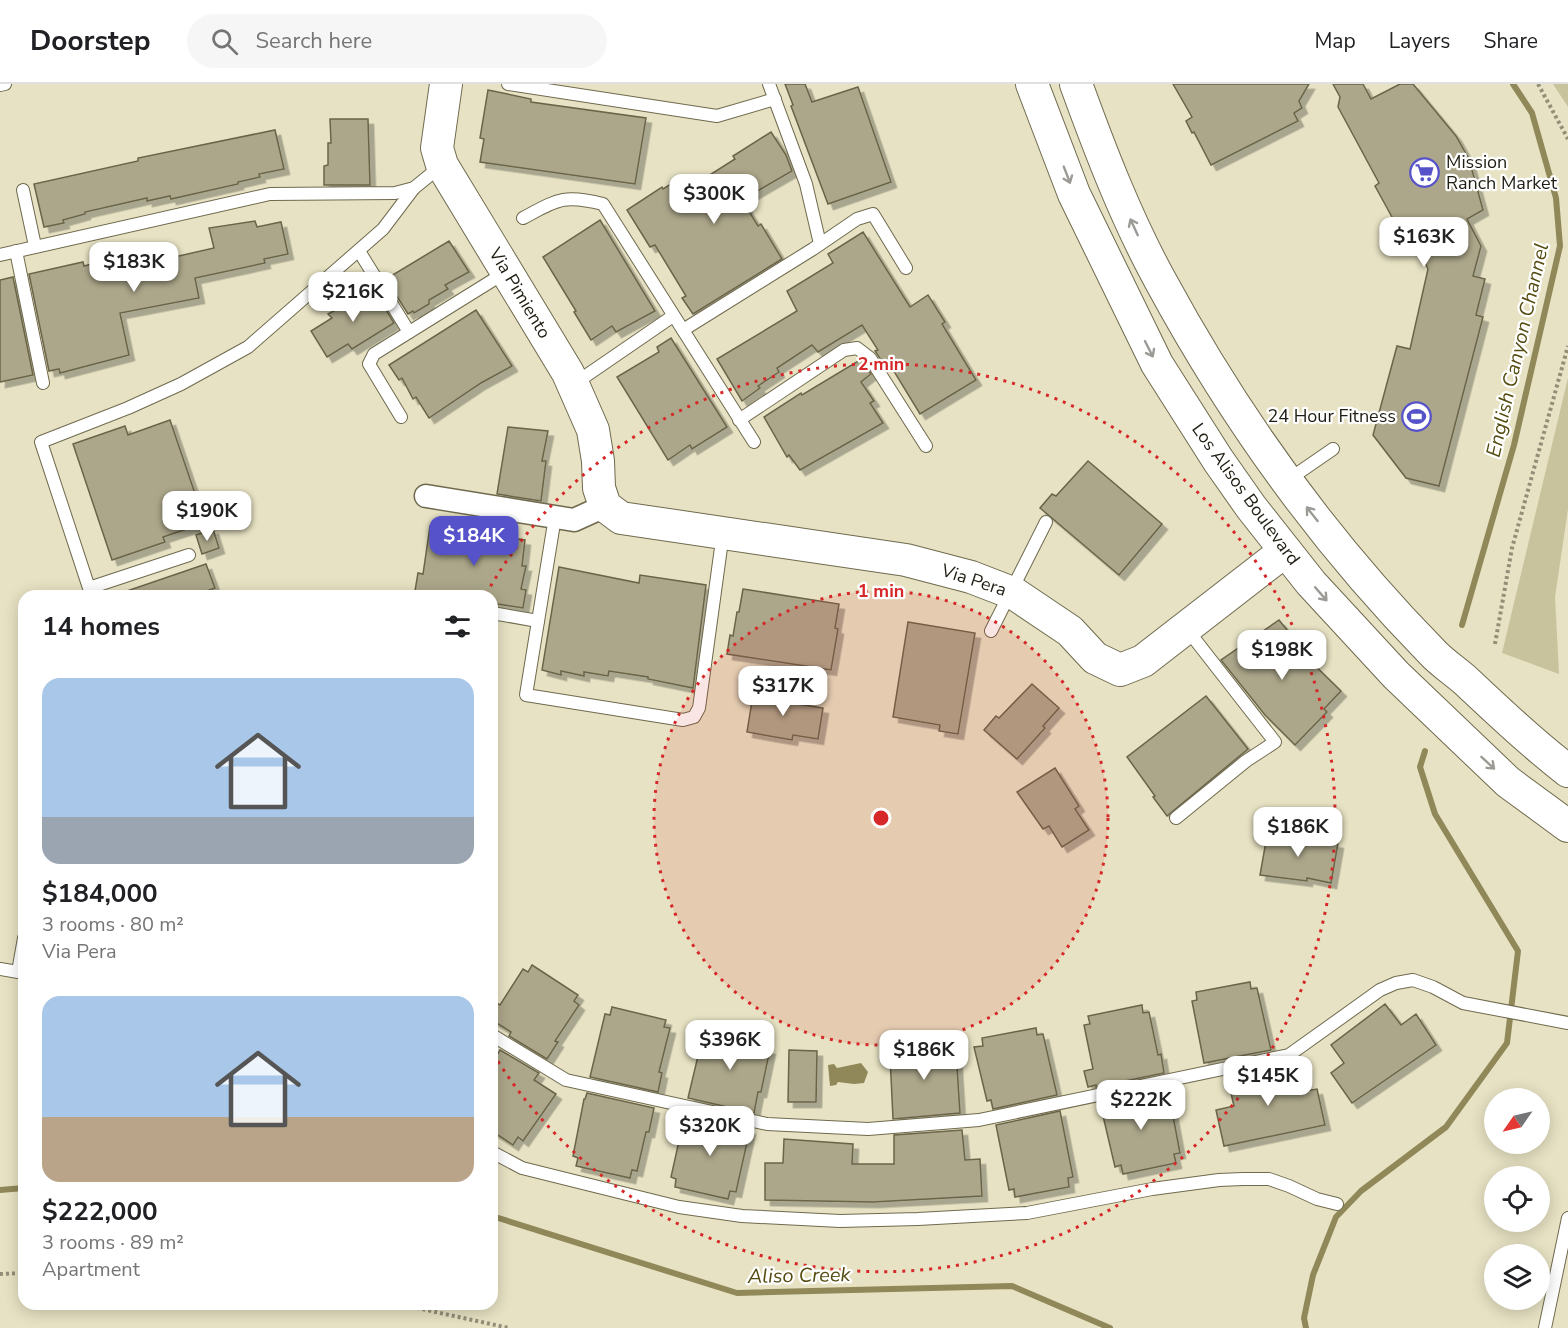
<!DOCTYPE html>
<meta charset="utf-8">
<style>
:root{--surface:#fff;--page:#f6f6f6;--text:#202124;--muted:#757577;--line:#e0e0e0;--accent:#5652c9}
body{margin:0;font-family:"Nunito Sans",sans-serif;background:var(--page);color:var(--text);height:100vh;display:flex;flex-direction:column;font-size:22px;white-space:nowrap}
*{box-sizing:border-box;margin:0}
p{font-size:20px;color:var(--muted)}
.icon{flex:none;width:33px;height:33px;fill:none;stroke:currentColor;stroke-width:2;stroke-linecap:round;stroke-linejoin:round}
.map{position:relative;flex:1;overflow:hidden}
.drawer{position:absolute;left:18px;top:506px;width:480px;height:720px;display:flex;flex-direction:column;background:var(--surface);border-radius:18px;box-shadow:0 3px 15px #0003}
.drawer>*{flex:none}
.needle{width:39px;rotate:236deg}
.fabs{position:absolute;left:1484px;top:1004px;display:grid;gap:12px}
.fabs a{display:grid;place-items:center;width:66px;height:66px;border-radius:50%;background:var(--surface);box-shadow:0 3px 15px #0003;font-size:30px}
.price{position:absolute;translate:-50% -51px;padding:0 14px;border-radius:12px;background:#fff;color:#222;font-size:20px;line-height:39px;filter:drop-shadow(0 2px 3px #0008)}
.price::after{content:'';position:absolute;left:50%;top:36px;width:18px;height:14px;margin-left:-9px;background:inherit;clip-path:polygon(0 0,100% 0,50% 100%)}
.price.active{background:var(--accent);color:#fff}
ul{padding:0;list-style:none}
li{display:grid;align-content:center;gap:12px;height:318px;padding:0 24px}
li span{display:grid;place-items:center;height:186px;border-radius:18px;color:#555}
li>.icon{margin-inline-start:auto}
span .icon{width:108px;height:108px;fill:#fffc;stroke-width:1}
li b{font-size:26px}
h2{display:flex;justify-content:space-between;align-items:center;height:72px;padding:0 24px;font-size:26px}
header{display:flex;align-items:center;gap:36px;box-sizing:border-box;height:84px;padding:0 30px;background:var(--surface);border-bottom:2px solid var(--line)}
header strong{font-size:28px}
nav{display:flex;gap:33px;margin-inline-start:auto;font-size:21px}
.search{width:420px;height:54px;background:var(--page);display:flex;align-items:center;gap:15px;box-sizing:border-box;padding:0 21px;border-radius:33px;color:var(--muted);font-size:22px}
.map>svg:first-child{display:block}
.green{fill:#c8c29d}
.water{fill:#908859}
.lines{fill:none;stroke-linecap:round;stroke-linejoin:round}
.stream{stroke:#908859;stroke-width:6}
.building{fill:#aca78a;stroke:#6a654a;stroke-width:1.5;filter:url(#shadow)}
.lane-casing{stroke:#6f6a4e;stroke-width:14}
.street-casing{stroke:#6f6a4e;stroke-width:25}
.secondary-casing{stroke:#6f6a4e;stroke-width:34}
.path{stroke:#928e78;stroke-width:4;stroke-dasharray:3 3;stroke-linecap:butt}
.lane{stroke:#fff;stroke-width:12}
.street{stroke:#fff;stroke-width:22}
.secondary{stroke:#fff;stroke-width:32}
.oneway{stroke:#9b9a95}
.ring{fill:none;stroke:#d62828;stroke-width:3;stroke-dasharray:3 6}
.labels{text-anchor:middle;stroke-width:4.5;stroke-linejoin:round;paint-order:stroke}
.poi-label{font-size:18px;fill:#201e13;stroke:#fff;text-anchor:start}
.street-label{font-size:18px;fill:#201e13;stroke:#fff}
.water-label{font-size:20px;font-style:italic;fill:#554c12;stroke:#fff}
.centre{fill:#d62828;stroke:#fff;stroke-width:3}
.ring-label{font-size:18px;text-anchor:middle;font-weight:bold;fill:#d62828;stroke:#fff;stroke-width:4.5;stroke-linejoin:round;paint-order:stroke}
</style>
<header>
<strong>Doorstep</strong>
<div class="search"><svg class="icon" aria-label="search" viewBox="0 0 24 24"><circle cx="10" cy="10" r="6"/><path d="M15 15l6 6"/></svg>Search here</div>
<nav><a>Map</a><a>Layers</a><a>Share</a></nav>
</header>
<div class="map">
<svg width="1568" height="1244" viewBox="0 0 1568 1244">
<defs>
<filter id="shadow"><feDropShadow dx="5.5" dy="5.5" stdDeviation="0" flood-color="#0004"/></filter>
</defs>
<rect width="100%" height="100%" fill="#e7e2c3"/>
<!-- green -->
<g class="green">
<path d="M 1553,0 L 1568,0 L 1568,23 Z"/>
<path d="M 1568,294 L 1568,425 L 1555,513 L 1559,590 L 1502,569 Z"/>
</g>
<!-- water -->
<path class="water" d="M 861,979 L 868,988 L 864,999 L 854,1000 L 838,998 L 836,1001 L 830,1002 L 828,981 L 834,980 L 837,984 Z"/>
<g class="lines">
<!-- stream -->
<g class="stream">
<path d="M 1462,541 L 1514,361 L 1560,162 L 1556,114 L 1532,29 L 1513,0"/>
<path d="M 0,1106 L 24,1104"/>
<path d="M 492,1132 L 737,1209 L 1012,1202 L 1110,1244"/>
<path d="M 1306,1244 L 1304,1234 L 1313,1191 L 1336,1133 L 1361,1107 L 1446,1043 L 1507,959 L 1518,867 L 1435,730 L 1420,683 L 1425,667"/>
</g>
</g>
<!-- building -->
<g class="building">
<path d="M 785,0 L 805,0 L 812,18 L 858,3 L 891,98 L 828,120 L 791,22 L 793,21 Z"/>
<path d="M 1173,0 L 1309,0 L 1299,17 L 1302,24 L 1294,29 L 1298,37 L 1211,81 L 1194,48 L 1192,49 L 1186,37 L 1192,33 Z"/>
<path d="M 1333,0 L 1363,0 L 1371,15 L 1400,0 L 1413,0 L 1456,52 L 1469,75 L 1483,126 L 1467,135 L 1481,162 L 1473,192 L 1485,195 L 1476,231 L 1483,233 L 1439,402 L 1406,394 L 1373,351 L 1397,262 L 1410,265 L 1428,185 L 1416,160 L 1409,164 L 1375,102 L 1379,99 L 1338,23 L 1340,13 Z"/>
<path d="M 488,6 L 531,15 L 531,18 L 646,34 L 635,100 L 480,78 L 484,55 L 480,54 Z"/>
<path d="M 330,35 L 368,35 L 370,101 L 324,101 L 324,82 L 328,81 L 328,59 L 331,59 Z"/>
<path d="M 275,46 L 284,85 L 259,90 L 260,93 L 238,98 L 238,100 L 171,115 L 170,112 L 147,117 L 147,114 L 85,128 L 85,130 L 63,136 L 64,139 L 44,143 L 34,100 L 138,77 L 138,74 Z"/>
<path d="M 771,48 L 786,71 L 792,87 L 742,116 L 758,142 L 761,140 L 782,175 L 693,230 L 682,214 L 686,212 L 655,161 L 650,163 L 627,126 L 662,103 L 663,105 L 684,92 L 691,103 L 735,75 L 733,72 Z"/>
<path d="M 600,136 L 655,227 L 616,248 L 612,242 L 591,256 L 574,228 L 576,227 L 543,173 Z"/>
<path d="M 255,137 L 257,143 L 281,138 L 288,170 L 264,175 L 265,179 L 195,194 L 199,214 L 120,229 L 129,271 L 60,289 L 59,285 L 49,287 L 29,190 L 83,178 L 84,182 L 108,176 L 112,193 L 149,184 L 148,182 L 171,177 L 170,174 L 214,164 L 209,144 Z"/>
<path d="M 863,148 L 910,223 L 928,211 L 945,238 L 942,240 L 976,296 L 920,330 L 889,279 L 885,282 L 875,267 L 878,266 L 862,241 L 818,268 L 812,261 L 777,284 L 779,288 L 758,302 L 760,304 L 742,317 L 717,275 L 797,227 L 787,207 L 833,179 L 828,170 Z"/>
<path d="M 449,157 L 469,188 L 445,201 L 448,205 L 429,216 L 429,220 L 414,229 L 413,227 L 408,230 L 386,195 Z"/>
<path d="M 13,193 L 33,291 L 0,298 L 0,196 Z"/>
<path d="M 368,203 L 369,205 L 372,203 L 394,239 L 352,265 L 348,260 L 327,273 L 311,247 L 332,234 L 328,230 L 349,219 L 346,215 Z"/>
<path d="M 476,226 L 512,282 L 481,299 L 429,334 L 416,313 L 413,315 L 402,294 L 399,296 L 389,281 Z"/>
<path d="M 671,254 L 727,343 L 692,365 L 690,361 L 668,376 L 617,293 L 659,268 L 657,263 Z"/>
<path d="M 860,276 L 871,290 L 861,298 L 874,317 L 870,319 L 883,339 L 800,386 L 789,371 L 787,373 L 764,333 L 801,309 L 802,311 Z"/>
<path d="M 170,336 L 205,439 L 163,453 L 165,458 L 112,476 L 73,360 L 125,342 L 128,351 Z"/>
<path d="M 508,343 L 548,347 L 542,377 L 546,377 L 541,417 L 497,410 Z"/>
<path d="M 1088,377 L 1162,440 L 1119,491 L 1040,424 L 1052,410 L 1056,412 Z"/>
<path d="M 430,442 L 525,456 L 522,482 L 526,482 L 521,505 L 526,506 L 523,524 L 492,519 L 492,512 L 442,512 L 415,507 L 418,489 L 423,490 Z"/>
<path d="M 213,445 L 219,464 L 202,470 L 196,451 Z"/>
<path d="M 206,480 L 215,504 L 193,512 L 121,512 L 121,509 Z"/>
<path d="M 559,483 L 639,499 L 640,491 L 706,501 L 693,604 L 648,595 L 648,593 L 609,587 L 608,592 L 584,588 L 584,592 L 561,587 L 561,591 L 542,586 Z"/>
<path d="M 743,505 L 839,520 L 835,544 L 838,545 L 831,586 L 727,570 L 730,551 L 733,552 L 737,528 L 739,528 Z"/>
<path d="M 1279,536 L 1304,567 L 1302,569 L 1341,607 L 1324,625 L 1327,628 L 1295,661 L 1265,631 L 1221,576 Z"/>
<path d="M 908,538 L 975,549 L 958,650 L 939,647 L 940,641 L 893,633 Z"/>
<path d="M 1032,600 L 1059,624 L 1043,642 L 1045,644 L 1017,675 L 984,646 L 996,632 L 999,634 Z"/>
<path d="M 754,605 L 798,614 L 798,620 L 823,624 L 818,655 L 793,651 L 792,656 L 747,648 Z"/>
<path d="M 1206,612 L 1248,665 L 1167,732 L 1153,713 L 1155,712 L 1127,673 Z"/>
<path d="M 1055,684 L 1079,722 L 1075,725 L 1089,746 L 1062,763 L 1049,742 L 1043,745 L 1017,708 Z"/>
<path d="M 1268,746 L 1338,759 L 1331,799 L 1307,794 L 1307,797 L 1260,791 Z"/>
<path d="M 532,881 L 578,911 L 574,917 L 579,921 L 555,957 L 558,958 L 547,975 L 509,952 L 511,948 L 492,936 L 492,916 L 500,921 L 523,885 L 528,888 Z"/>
<path d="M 1250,898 L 1251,905 L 1257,904 L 1271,966 L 1204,979 L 1192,917 L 1197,916 L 1196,908 Z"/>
<path d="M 1385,920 L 1401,941 L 1416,930 L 1436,961 L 1352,1019 L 1331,989 L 1344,979 L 1331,961 Z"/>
<path d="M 1142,921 L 1143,929 L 1149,928 L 1158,971 L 1161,970 L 1164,989 L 1096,1003 L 1096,1001 L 1088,1003 L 1084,987 L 1093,985 L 1084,941 L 1090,940 L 1088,932 Z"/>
<path d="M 612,923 L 666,936 L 664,943 L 670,944 L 659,988 L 662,989 L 658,1008 L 590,993 L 605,930 L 610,931 Z"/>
<path d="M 710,944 L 764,957 L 762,965 L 770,965 L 761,1008 L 758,1008 L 754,1029 L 688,1014 L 703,951 L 708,952 Z"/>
<path d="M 1036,944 L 1037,951 L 1043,950 L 1057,1011 L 993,1025 L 991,1016 L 987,1017 L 974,963 L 983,962 L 982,954 Z"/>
<path d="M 949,959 L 950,968 L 956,967 L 960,1029 L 893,1035 L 890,972 L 895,971 L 894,963 Z"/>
<path d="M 500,966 L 539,989 L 534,996 L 556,1010 L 523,1057 L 518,1053 L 513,1061 L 492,1047 L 492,979 Z"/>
<path d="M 789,966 L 817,967 L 816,1018 L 788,1018 Z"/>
<path d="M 1275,982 L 1276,989 L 1295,985 L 1300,1008 L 1317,1005 L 1325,1041 L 1224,1062 L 1216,1026 L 1234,1022 L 1227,992 Z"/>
<path d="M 1168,1005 L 1180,1069 L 1174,1070 L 1176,1079 L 1123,1090 L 1121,1081 L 1115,1083 L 1100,1019 Z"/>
<path d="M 587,1009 L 654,1024 L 649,1048 L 646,1048 L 637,1087 L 632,1086 L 630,1094 L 576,1082 L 578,1074 L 573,1072 L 584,1015 L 585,1015 Z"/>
<path d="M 1060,1027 L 1073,1093 L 1068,1094 L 1069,1103 L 1015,1113 L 1014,1105 L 1009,1106 L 996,1041 Z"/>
<path d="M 685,1030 L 750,1045 L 736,1108 L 730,1107 L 728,1115 L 675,1103 L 676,1095 L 671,1093 Z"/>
<path d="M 962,1046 L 965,1076 L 980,1075 L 982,1112 L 873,1118 L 765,1116 L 765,1079 L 783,1079 L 784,1055 L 853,1060 L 852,1080 L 894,1080 L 894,1051 Z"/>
</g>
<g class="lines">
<defs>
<g id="lane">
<path d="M 508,0 L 717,32 L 775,15"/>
<path d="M 769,0 L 806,100 L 820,160"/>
<path d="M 0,1 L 5,0"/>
<path d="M 23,106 L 35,162"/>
<path d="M 523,134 C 557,116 563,110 603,120 L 754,358"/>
<path d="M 16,167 L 43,299"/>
<path d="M 359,167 L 409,248"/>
<path d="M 0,171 L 270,110 L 395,109 L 414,104 L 441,82"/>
<path d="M 683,246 L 813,165 L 857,135 L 873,130 L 906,184"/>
<path d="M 574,300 L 673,232"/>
<path d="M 401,333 L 369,280 L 374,270 L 506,188"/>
<path d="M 739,336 L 844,266 L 857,264 L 870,274 L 926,362"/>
<path d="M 1288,396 L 1333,365"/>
<path d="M 555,433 L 526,611 L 683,636 L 694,633 L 699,624 L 723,449"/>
<path d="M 189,471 L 89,504 L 41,358 L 128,324 L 181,300 L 248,263 L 383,145 L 414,104"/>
<path d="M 492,529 L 538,537"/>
<path d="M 991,547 L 1046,438"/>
<path d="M 1176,734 L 1246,677 L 1275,658 L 1186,544"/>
<path d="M 0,885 L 18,888 L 24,854"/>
<path d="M 492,951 L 566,996 L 767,1040 L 868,1045 L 979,1036 L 1289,971 L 1380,906 L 1396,899 L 1413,896 L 1433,903 L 1463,919 L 1568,939"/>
<path d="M 492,1068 L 522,1084 L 679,1123 L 742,1132 L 840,1137 L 918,1135 L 1027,1129 L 1152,1105 L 1219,1096 L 1243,1095 L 1269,1095 L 1289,1102 L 1317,1115 L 1337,1120"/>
<path d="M 1545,1244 L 1568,1134"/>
</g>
<path id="street" d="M 426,412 L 574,436 L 605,422"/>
<g id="secondary">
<path d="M 446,0 L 437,64 L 442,81 L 568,289 L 593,346 L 598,377 L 599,404 L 605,422 L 621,434 L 906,476 L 971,493 L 1015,510 L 1070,547 L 1095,574 L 1120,586 L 1143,577 L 1285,467"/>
<path d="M 1032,0 L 1074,110 L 1157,280 L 1218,376 L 1251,423 L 1311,499 L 1396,591 L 1508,698 L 1568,742"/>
<path d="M 1076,0 C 1100,66 1126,134 1160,196 C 1233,331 1324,458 1432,568 C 1442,579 1455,587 1466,597 C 1499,628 1532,659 1568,687"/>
</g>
</defs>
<!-- lane casing -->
<use href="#lane" class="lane-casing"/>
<!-- street casing -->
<use href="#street" class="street-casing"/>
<!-- secondary casing -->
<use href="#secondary" class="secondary-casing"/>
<!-- path -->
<g class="path">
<path d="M 1538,0 L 1568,55"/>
<path d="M 1495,560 L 1512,464 L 1568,262"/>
<path d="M 0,1190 L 24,1189"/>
<path d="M 399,1220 L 509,1244"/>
</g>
<!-- lane -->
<use href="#lane" class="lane"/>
<!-- street -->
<use href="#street" class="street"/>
<!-- secondary -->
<use href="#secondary" class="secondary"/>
</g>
<!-- one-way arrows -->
<defs><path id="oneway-shaft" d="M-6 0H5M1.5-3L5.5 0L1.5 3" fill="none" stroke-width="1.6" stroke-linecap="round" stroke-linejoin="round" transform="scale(1.5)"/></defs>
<g class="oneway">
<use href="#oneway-shaft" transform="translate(1067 91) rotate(69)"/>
<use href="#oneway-shaft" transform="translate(1134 143) rotate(-115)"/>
<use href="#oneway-shaft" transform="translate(1149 265) rotate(63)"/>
<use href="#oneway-shaft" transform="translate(1312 430) rotate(-128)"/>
<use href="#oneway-shaft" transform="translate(1321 510) rotate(49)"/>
<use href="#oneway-shaft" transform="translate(1488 679) rotate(43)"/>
</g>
<!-- distance rings -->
<circle cx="881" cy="734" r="227" fill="#d62828" fill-opacity=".12"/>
<g class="ring">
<circle cx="881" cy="734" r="227"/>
<path d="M486 510A454 454 0 1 1 494 971"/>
</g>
<!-- icons -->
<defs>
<symbol id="supermarket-ring" viewBox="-11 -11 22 22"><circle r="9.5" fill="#fff" stroke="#5652c9" stroke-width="1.5"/><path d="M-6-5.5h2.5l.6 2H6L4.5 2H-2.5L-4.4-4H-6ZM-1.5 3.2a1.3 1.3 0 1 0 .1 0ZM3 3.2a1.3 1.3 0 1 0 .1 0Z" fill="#5652c9"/></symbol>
<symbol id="stadium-ring" viewBox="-11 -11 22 22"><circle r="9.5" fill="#fff" stroke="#5652c9" stroke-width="1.5"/><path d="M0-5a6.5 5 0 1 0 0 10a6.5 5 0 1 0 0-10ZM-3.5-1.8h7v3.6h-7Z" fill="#5652c9"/></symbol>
</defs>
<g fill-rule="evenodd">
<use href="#supermarket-ring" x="1408" y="72" width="33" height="33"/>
<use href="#stadium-ring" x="1400" y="316" width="33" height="33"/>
</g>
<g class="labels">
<!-- poi labels -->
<g class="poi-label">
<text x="1446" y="84">Mission<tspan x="1446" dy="21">Ranch Market</tspan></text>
<text x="1396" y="338" text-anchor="end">24 Hour Fitness</text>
</g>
<!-- street labels -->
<g class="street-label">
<text transform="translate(520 209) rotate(59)" y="6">Via Pimiento</text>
<text transform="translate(1246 410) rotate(54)" y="6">Los Alisos Boulevard</text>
<text transform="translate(974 496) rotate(18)" y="6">Via Pera</text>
</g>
<!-- water labels -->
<g class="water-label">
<text transform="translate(1517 266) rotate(-77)" y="7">English Canyon Channel</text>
<text transform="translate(799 1191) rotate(-1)" y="7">Aliso Creek</text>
</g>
</g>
<circle cx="881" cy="734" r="9" class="centre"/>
<g class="ring-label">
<text x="881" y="286">2 min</text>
<text x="881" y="513">1 min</text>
</g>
</svg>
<div class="fabs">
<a><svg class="needle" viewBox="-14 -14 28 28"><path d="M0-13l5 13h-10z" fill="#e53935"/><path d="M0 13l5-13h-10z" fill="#757577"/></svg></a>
<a><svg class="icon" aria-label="locate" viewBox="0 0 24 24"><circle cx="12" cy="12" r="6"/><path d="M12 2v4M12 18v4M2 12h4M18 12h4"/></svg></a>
<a><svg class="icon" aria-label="layers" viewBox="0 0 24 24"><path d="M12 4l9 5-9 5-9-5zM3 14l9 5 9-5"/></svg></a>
</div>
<b class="price" style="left:714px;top:141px">$300K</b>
<b class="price" style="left:1424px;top:184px">$163K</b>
<b class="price" style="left:134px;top:209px">$183K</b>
<b class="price" style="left:353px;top:239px">$216K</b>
<b class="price" style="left:207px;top:458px">$190K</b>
<b class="price active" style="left:474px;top:483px">$184K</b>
<b class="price" style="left:1282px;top:597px">$198K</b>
<b class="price" style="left:783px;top:633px">$317K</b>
<b class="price" style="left:1298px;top:774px">$186K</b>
<b class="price" style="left:730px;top:987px">$396K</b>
<b class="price" style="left:924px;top:997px">$186K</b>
<b class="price" style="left:1268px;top:1023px">$145K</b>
<b class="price" style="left:1141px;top:1047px">$222K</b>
<b class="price" style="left:710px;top:1073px">$320K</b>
<section class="drawer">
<h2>14 homes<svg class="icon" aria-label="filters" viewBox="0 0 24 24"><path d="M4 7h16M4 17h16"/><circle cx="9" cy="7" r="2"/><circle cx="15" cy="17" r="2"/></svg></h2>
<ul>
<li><span style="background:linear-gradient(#a9c7e8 75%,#9aa5b1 0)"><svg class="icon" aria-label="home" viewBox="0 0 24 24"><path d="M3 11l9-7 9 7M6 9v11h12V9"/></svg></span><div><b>$184,000</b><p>3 rooms · 80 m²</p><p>Via Pera</p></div></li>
<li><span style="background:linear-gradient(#a9c7e8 65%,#b9a48a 0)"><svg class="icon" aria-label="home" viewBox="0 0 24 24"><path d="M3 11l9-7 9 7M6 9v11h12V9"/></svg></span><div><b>$222,000</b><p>3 rooms · 89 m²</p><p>Apartment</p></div></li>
</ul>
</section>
</div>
